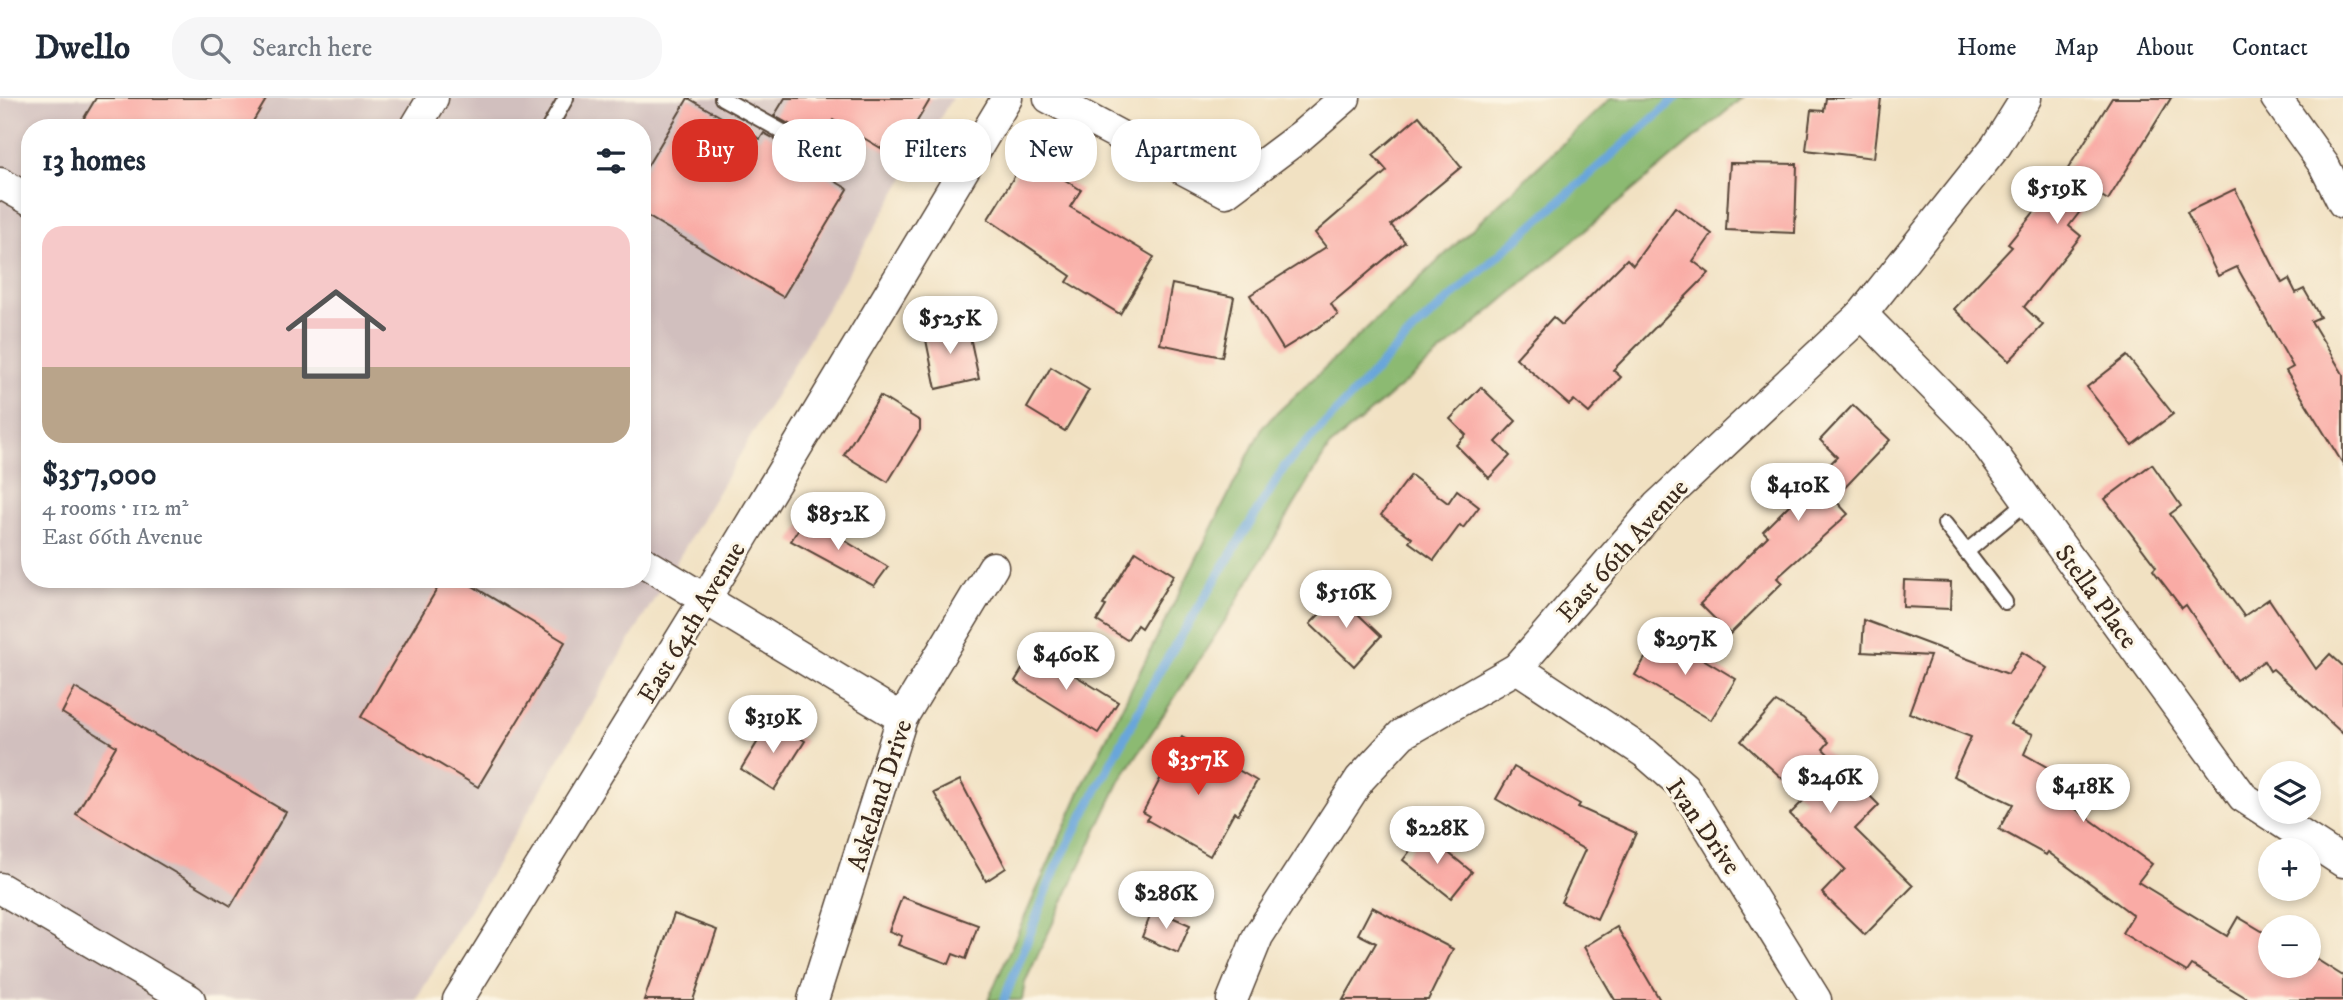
<!DOCTYPE html>
<meta charset="utf-8">
<style>
:root{--surface:#fff;--page:#f6f6f7;--text:#1f2937;--muted:#747a83;--line:#e0e1e3;--accent:#d93025}
body{margin:0;font-family:"IM FELL DW Pica",serif;background:var(--page);color:var(--text);height:100vh;display:flex;flex-direction:column;font-size:26px;white-space:nowrap}
*{box-sizing:border-box;margin:0}
p{font-size:23px;color:var(--muted)}
.icon{flex:none;width:38px;height:38px;fill:none;stroke:currentColor;stroke-width:2;stroke-linecap:round;stroke-linejoin:round}
.map{position:relative;flex:1;overflow:hidden}
.panel{position:absolute;left:21px;top:21px;width:630px;height:469px;display:flex;flex-direction:column;background:var(--surface);border-radius:28px;box-shadow:0 4px 10px #0003}
.panel>*{flex:none}
.top-card{position:absolute;left:672px;top:21px;width:665px;height:63px;display:flex;gap:14px}
.buttons{position:absolute;left:2258px;top:663px;display:grid;gap:14px}
.buttons a{display:grid;place-items:center;width:63px;height:63px;border-radius:50%;background:var(--surface);box-shadow:0 4px 10px #0003;font-size:35px}
.price{position:absolute;translate:-50% -60px;padding:0 16px;border-radius:24px;background:#fff;color:#222;font-size:23px;line-height:46px;filter:drop-shadow(0 2px 4px #0008)}
.price::after{content:'';position:absolute;left:50%;top:42px;width:21px;height:16px;margin-left:-10px;background:inherit;clip-path:polygon(0 0,100% 0,50% 100%)}
.price.current{background:var(--accent);color:#fff}
ul{padding:0;list-style:none}
li{display:grid;align-content:center;gap:14px;height:371px;padding:0 21px}
li+li{border-top:2px solid var(--line)}
li span{display:grid;place-items:center;height:217px;border-radius:21px;color:#555}
li>.icon{margin-inline-start:auto}
span .icon{width:126px;height:126px;fill:#fffc;stroke-width:1}
li b{font-size:30px}
h2{display:flex;justify-content:space-between;align-items:center;height:84px;padding:0 21px;font-size:30px}
.pill{padding:0 24px;border-radius:28px;background:var(--surface);box-shadow:0 4px 10px #0003;font-size:24px;line-height:63px}
.pill.current{background:var(--accent);color:#fff}
header{display:flex;align-items:center;gap:42px;box-sizing:border-box;height:98px;padding:0 35px;background:var(--surface);border-bottom:2px solid var(--line)}
header strong{font-size:33px}
nav{display:flex;gap:38px;margin-inline-start:auto;font-size:24px}
.search{width:490px;height:63px;background:var(--page);display:flex;align-items:center;gap:18px;box-sizing:border-box;padding:0 24px;border-radius:28px;color:var(--muted);font-size:26px}
.map>svg:first-child{display:block}
.industrial{fill:#d1bfbe;fill-rule:evenodd}
.forest{fill:#8cba72;stroke:#647248;stroke-width:2}
.lines{fill:none;stroke-linecap:round;stroke-linejoin:round}
.stream{stroke:#69a6da;stroke-width:9}
.building{fill:#f9aba5}
.lane-casing{stroke:#564537;stroke-width:18}
.street-casing{stroke:#564537;stroke-width:33}
.lane{stroke:#fff;stroke-width:14}
.street{stroke:#fff;stroke-width:30}
.labels{text-anchor:middle;stroke-width:6;stroke-linejoin:round;paint-order:stroke}
.street-label{font-size:26px;fill:#3b2a1e;stroke:#fcf5e5}
</style>
<header>
<strong>Dwello</strong>
<div class="search"><svg class="icon" aria-label="search" viewBox="0 0 24 24"><circle cx="10" cy="10" r="6"/><path d="M15 15l6 6"/></svg>Search here</div>
<nav><a>Home</a><a>Map</a><a>About</a><a>Contact</a></nav>
</header>
<div class="map">
<svg width="2343" height="902" viewBox="0 0 2343 902">
<rect width="100%" height="100%" fill="#fcf5e5"/>
<filter id="ink" filterUnits="userSpaceOnUse"><feTurbulence type="fractalNoise" baseFrequency=".0143" numOctaves="2"/><feDisplacementMap in="SourceGraphic" scale="14" xChannelSelector="R" yChannelSelector="G"/><feConvolveMatrix kernelMatrix="1 2 1 2 8 2 1 2 1" color-interpolation-filters="sRGB"/></filter>
<filter id="wash" filterUnits="userSpaceOnUse"><feTurbulence type="fractalNoise" baseFrequency=".00686" numOctaves="4" result="noise"/><feDisplacementMap in="SourceGraphic" scale="28" xChannelSelector="R" yChannelSelector="G"/><feGaussianBlur stdDeviation="1.57" result="paint"/><feColorMatrix in="noise" values="0 0 0 0 0 0 0 0 0 0 0 0 0 0 0 0 0 1.4 0 .05"/><feComposite in="paint" operator="in"/></filter>
<g filter="url(#wash)">
<rect width="100%" height="100%" fill="#f1e1c2"/>
<!-- industrial -->
<path class="industrial" d="M 0,0 L 952,0 L 416,902 L 0,902 ZM 30,30 L 642,30 L 642,481 L 30,481 Z"/>
<!-- forest -->
<path class="forest" d="M 1611,0 L 1742,0 L 1329,349 L 1228,518 L 1120,683 L 1025,884 L 1022,902 L 988,902 L 1084,685 L 1263,328 Z"/>
<g class="lines">
<!-- stream -->
<path class="stream" d="M 1004,902 L 1056,769 L 1159,574 L 1285,368 L 1411,235 L 1676,0"/>
</g>
<g id="blocks">
<!-- building -->
<g class="building">
<path d="M 96,0 L 267,0 L 249,30 L 78,30 Z"/>
<path d="M 688,0 L 760,41 L 764,35 L 810,60 L 806,66 L 848,91 L 783,199 L 642,115 L 642,77 Z"/>
<path d="M 785,0 L 931,0 L 896,59 L 833,22 L 820,43 L 774,18 Z"/>
<path d="M 1826,0 L 1881,0 L 1874,60 L 1806,52 L 1811,12 L 1824,13 Z"/>
<path d="M 2112,0 L 2171,0 L 2108,102 L 2095,94 L 2069,128 L 2081,138 L 2024,209 L 2043,227 L 2009,263 L 1954,211 L 2012,149 L 2008,146 L 2064,77 Z"/>
<path d="M 1419,18 L 1461,69 L 1391,127 L 1405,144 L 1331,206 L 1338,217 L 1283,251 L 1250,197 L 1326,149 L 1315,135 L 1387,73 L 1373,57 Z"/>
<path d="M 1027,58 L 1081,92 L 1070,109 L 1154,159 L 1120,216 L 1067,184 L 1071,178 L 988,121 Z"/>
<path d="M 1730,65 L 1797,66 L 1795,135 L 1726,132 Z"/>
<path d="M 2235,91 L 2282,185 L 2289,181 L 2296,195 L 2304,191 L 2320,219 L 2311,223 L 2343,276 L 2343,366 L 2286,273 L 2293,269 L 2237,169 L 2218,178 L 2187,114 Z"/>
<path d="M 1675,109 L 1712,136 L 1693,163 L 1709,175 L 1613,272 L 1621,279 L 1589,315 L 1574,302 L 1569,307 L 1516,260 L 1553,219 L 1562,227 L 1627,161 L 1633,167 Z"/>
<path d="M 1172,186 L 1234,199 L 1222,259 L 1160,246 Z"/>
<path d="M 945,222 L 948,239 L 969,234 L 979,281 L 936,291 L 923,227 Z"/>
<path d="M 2127,258 L 2173,316 L 2132,347 L 2087,289 Z"/>
<path d="M 1051,269 L 1089,292 L 1065,333 L 1027,310 Z"/>
<path d="M 1481,289 L 1516,323 L 1496,344 L 1510,358 L 1489,380 L 1456,347 L 1466,337 L 1450,321 Z"/>
<path d="M 880,298 L 920,323 L 920,332 L 888,384 L 844,357 Z"/>
<path d="M 1853,307 L 1890,342 L 1834,401 L 1848,416 L 1777,480 L 1782,485 L 1730,536 L 1700,506 L 1768,438 L 1763,433 L 1837,359 L 1820,342 Z"/>
<path d="M 2152,366 L 2181,408 L 2170,416 L 2244,518 L 2269,501 L 2316,571 L 2330,556 L 2343,568 L 2343,636 L 2273,571 L 2270,573 L 2264,563 L 2236,582 L 2186,507 L 2182,510 L 2153,472 L 2156,469 L 2105,401 Z"/>
<path d="M 1411,377 L 1448,405 L 1457,392 L 1479,409 L 1463,430 L 1460,427 L 1434,462 L 1409,444 L 1412,440 L 1381,417 Z"/>
<path d="M 806,419 L 888,469 L 874,488 L 791,443 Z"/>
<path d="M 1136,453 L 1174,477 L 1141,530 L 1137,527 L 1127,542 L 1097,523 L 1106,508 L 1103,507 Z"/>
<path d="M 443,481 L 461,481 L 565,544 L 478,689 L 361,619 Z"/>
<path d="M 1904,482 L 1951,484 L 1950,511 L 1903,509 Z"/>
<path d="M 1338,497 L 1381,538 L 1354,568 L 1310,526 Z"/>
<path d="M 1864,522 L 2008,576 L 2022,554 L 2047,570 L 2010,626 L 2033,636 L 2024,656 L 2084,690 L 2073,709 L 2152,766 L 2138,784 L 2227,838 L 2238,819 L 2270,838 L 2270,868 L 2308,868 L 2308,856 L 2343,878 L 2343,902 L 2250,902 L 2192,867 L 2187,874 L 2122,835 L 2133,817 L 2048,754 L 2046,757 L 1999,731 L 2013,706 L 1953,678 L 1971,639 L 1909,615 L 1930,558 L 1862,554 Z"/>
<path d="M 1660,535 L 1736,581 L 1711,622 L 1635,577 Z"/>
<path d="M 1034,552 L 1118,604 L 1098,635 L 1015,583 Z"/>
<path d="M 75,590 L 286,714 L 231,808 L 76,716 L 116,648 L 62,615 Z"/>
<path d="M 1776,604 L 1803,620 L 1829,644 L 1823,651 L 1879,707 L 1855,731 L 1913,788 L 1865,837 L 1822,795 L 1845,771 L 1790,716 L 1805,701 L 1741,643 Z"/>
<path d="M 771,622 L 805,643 L 774,692 L 741,671 Z"/>
<path d="M 1182,639 L 1257,683 L 1238,716 L 1234,714 L 1210,758 L 1147,722 L 1150,718 L 1143,714 Z"/>
<path d="M 1514,669 L 1580,706 L 1578,709 L 1636,735 L 1597,821 L 1561,804 L 1585,752 L 1496,701 Z"/>
<path d="M 960,682 L 1006,770 L 986,783 L 934,695 Z"/>
<path d="M 1424,735 L 1472,774 L 1451,800 L 1403,762 Z"/>
<path d="M 902,799 L 978,827 L 966,861 L 953,856 L 949,866 L 898,847 L 902,838 L 889,833 Z"/>
<path d="M 1372,809 L 1453,851 L 1428,902 L 1343,902 L 1376,845 L 1358,836 Z"/>
<path d="M 1153,811 L 1190,827 L 1178,855 L 1142,839 Z"/>
<path d="M 674,816 L 717,832 L 693,902 L 644,902 Z"/>
<path d="M 1617,829 L 1660,902 L 1615,902 L 1584,849 Z"/>
</g>
</g>
</g>
<g filter="url(#ink)">
<use href="#blocks" fill-opacity="0" stroke="#564537" stroke-width="2"/>
<g class="lines">
<defs>
<g id="lane">
<path d="M 722,0 L 832,61"/>
<path d="M 549,30 L 566,0"/>
<path d="M 1945,426 L 2005,504"/>
<path d="M 1966,454 L 2028,403"/>
</g>
<g id="street">
<path d="M 1049,0 L 1226,94 L 1302,37 L 1345,0"/>
<path d="M 2276,0 L 2324,67 L 2343,105"/>
<path d="M 415,30 L 433,0"/>
<path d="M 0,85 L 30,102"/>
<path d="M 1862,216 L 1977,333 L 2243,699 L 2343,764"/>
<path d="M 642,463 L 902,620"/>
<path d="M 1517,570 L 1645,655 L 1684,689 L 1816,902"/>
<path d="M 0,790 L 190,902"/>
<path d="M 458,902 L 706,500 L 1007,0"/>
<path d="M 813,902 L 902,620 L 993,469"/>
<path d="M 1232,902 L 1258,838 L 1360,681 L 1402,636 L 1517,570 L 1657,408 L 1862,216 L 1996,48 L 2026,0"/>
</g>
</defs>
<!-- lane casing -->
<use href="#lane" class="lane-casing"/>
<!-- street casing -->
<use href="#street" class="street-casing"/>
<!-- lane -->
<use href="#lane" class="lane"/>
<!-- street -->
<use href="#street" class="street"/>
</g>
</g>
<g class="labels">
<!-- street labels -->
<g class="street-label">
<text transform="translate(1622 452) rotate(-48)" y="9">East 66th Avenue</text>
<text transform="translate(2097 498) rotate(54)" y="9">Stella Place</text>
<text transform="translate(691 524) rotate(-59)" y="9">East 64th Avenue</text>
<text transform="translate(879 697) rotate(-72)" y="9">Askeland Drive</text>
<text transform="translate(1704 728) rotate(55)" y="9">Ivan Drive</text>
</g>
</g>
</svg>
<div class="buttons">
<a><svg class="icon" aria-label="layers" viewBox="0 0 24 24"><path d="M12 4l9 5-9 5-9-5zM3 14l9 5 9-5"/></svg></a>
<a>+</a>
<a>−</a>
</div>
<b class="price" style="left:2057px;top:128px">$519K</b>
<b class="price" style="left:950px;top:258px">$525K</b>
<b class="price" style="left:1798px;top:425px">$410K</b>
<b class="price" style="left:838px;top:454px">$852K</b>
<b class="price" style="left:1346px;top:532px">$516K</b>
<b class="price" style="left:1685px;top:579px">$297K</b>
<b class="price" style="left:1066px;top:594px">$460K</b>
<b class="price" style="left:773px;top:657px">$319K</b>
<b class="price current" style="left:1198px;top:699px">$357K</b>
<b class="price" style="left:1830px;top:717px">$246K</b>
<b class="price" style="left:2083px;top:726px">$418K</b>
<b class="price" style="left:1437px;top:768px">$228K</b>
<b class="price" style="left:1166px;top:833px">$286K</b>
<div class="top-card">
<a class="pill current">Buy</a>
<a class="pill">Rent</a>
<a class="pill">Filters</a>
<a class="pill">New</a>
<a class="pill">Apartment</a>
</div>
<section class="panel">
<h2>13 homes<svg class="icon" aria-label="filters" viewBox="0 0 24 24"><path d="M4 7h16M4 17h16"/><circle cx="9" cy="7" r="2"/><circle cx="15" cy="17" r="2"/></svg></h2>
<ul>
<li><span style="background:linear-gradient(#f6c9c9 65%,#b9a48a 0)"><svg class="icon" aria-label="home" viewBox="0 0 24 24"><path d="M3 11l9-7 9 7M6 9v11h12V9"/></svg></span><div><b>$357,000</b><p>4 rooms · 112 m²</p><p>East 66th Avenue</p></div></li>
</ul>
</section>
</div>
